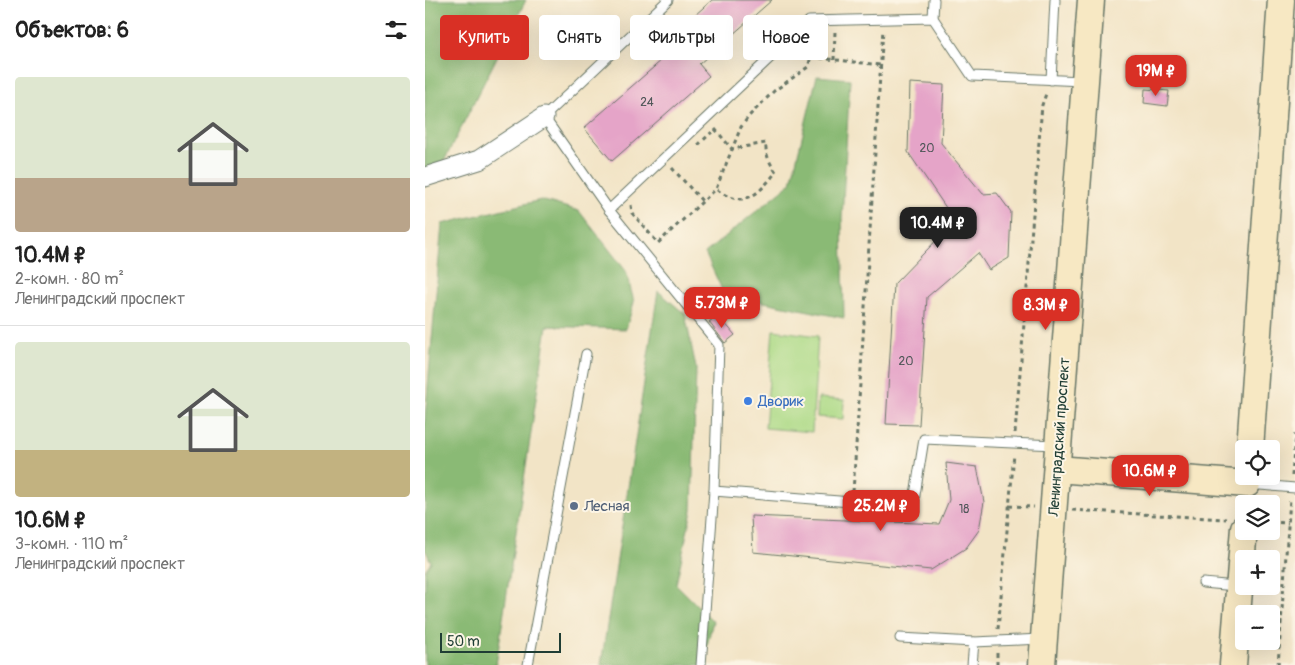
<!DOCTYPE html>
<html lang="ru">
<meta charset="utf-8">
<style>
:root{--surface:#fff;--page:#f2f2f2;--text:#222;--muted:#767676;--line:#e0e0e0;--accent:#d93025}
body{margin:0;font-family:Pangolin,sans-serif;background:var(--page);color:var(--text);height:100vh;display:flex;flex-direction:column;font-size:19px;white-space:nowrap}
*{box-sizing:border-box;margin:0}
p{font-size:16px;color:var(--muted)}
.icon{flex:none;width:28px;height:28px;fill:none;stroke:currentColor;stroke-width:2;stroke-linecap:round;stroke-linejoin:round}
.map{position:relative;flex:1;overflow:hidden}
.panel{display:flex;flex-direction:column;background:var(--surface);width:425px}
.panel>*{flex:none}
.top-card{position:absolute;left:15px;top:15px;width:475px;height:45px;display:flex;gap:10px}
.tools{position:absolute;left:810px;top:440px;display:grid;gap:10px}
.tools a{display:grid;place-items:center;width:45px;height:45px;border-radius:5px;background:var(--surface);box-shadow:0 5px 20px #0002;font-size:25px}
.scale{position:absolute;left:15px;bottom:12px;width:121px;box-sizing:border-box;padding-left:5px;border:2px solid #1f3d34;border-top:0;font-size:14px;line-height:18px;white-space:nowrap;color:#1f3d34;-webkit-text-stroke:4px #fcf5e5;paint-order:stroke}
.price{position:absolute;translate:-50% -42px;padding:0 11px;border-radius:10px;background:var(--accent);color:#fff;font-size:16px;line-height:32px;filter:drop-shadow(0 1px 2px #0008)}
.price::after{content:'';position:absolute;left:50%;top:30px;width:15px;height:11px;margin-left:-8px;background:inherit;clip-path:polygon(0 0,100% 0,50% 100%)}
.price.active{background:#222;color:#fff}
ul{padding:0;list-style:none}
li{display:grid;align-content:center;gap:10px;height:265px;padding:0 15px}
li+li{border-top:1px solid var(--line)}
li span{display:grid;place-items:center;height:155px;border-radius:5px;color:#555}
li>.icon{margin-inline-start:auto}
span .icon{width:90px;height:90px;fill:#fffc;stroke-width:1}
li b{font-size:21px}
h2{display:flex;justify-content:space-between;align-items:center;height:60px;padding:0 15px;font-size:21px}
.pill{padding:0 18px;border-radius:5px;background:var(--surface);box-shadow:0 5px 20px #0002;font-size:18px;line-height:45px}
.pill.active{background:var(--accent);color:#fff}
main{display:flex;flex:1;min-height:0}
.map>svg:first-child{display:block}
.green{fill:#adda87;stroke:#668c5e}
.forest{fill:#8aba74;stroke:#547c54}
.building{fill:#e5a4c8}
.lines{fill:none;stroke-linecap:round;stroke-linejoin:round}
.service-casing{stroke:#697767;stroke-width:11}
.minor-casing{stroke:#697767;stroke-width:21}
.secondary-casing{stroke:#697767;stroke-width:29}
.path{stroke:#697767;stroke-width:3;stroke-dasharray:4 4;stroke-linecap:butt}
.service{stroke:#fff;stroke-width:9}
.minor{stroke:#fff;stroke-width:19}
.secondary{stroke:#f7e8c3;stroke-width:26}
.shop-dot{fill:#3f7fe0;stroke:#fcf5e5;stroke-width:2}
.service-dot{fill:#5c6f8a;stroke:#fcf5e5;stroke-width:2}
.labels{text-anchor:middle;stroke-width:4;stroke-linejoin:round;paint-order:stroke}
.number-label{font-size:12px;fill:#505759}
.shop-label{font-size:15px;fill:#366cbe;stroke:#fcf5e5;text-anchor:start}
.street-label{font-size:15px;fill:#1f3d34;stroke:#fcf5e5}
.service-label{font-size:15px;fill:#4e5e75;stroke:#fcf5e5;text-anchor:start}
</style>
<main>
<section class="panel">
<h2>Объектов: 6<svg class="icon" aria-label="filters" viewBox="0 0 24 24"><path d="M4 7h16M4 17h16"/><circle cx="9" cy="7" r="2"/><circle cx="15" cy="17" r="2"/></svg></h2>
<ul>
<li><span style="background:linear-gradient(#dfe7d0 65%,#b9a48a 0)"><svg class="icon" aria-label="home" viewBox="0 0 24 24"><path d="M3 11l9-7 9 7M6 9v11h12V9"/></svg></span><div><b>10.4M ₽</b><p>2-комн. · 80 m²</p><p>Ленинградский проспект</p></div></li>
<li><span style="background:linear-gradient(#dfe7d0 70%,#c2b280 0)"><svg class="icon" aria-label="home" viewBox="0 0 24 24"><path d="M3 11l9-7 9 7M6 9v11h12V9"/></svg></span><div><b>10.6M ₽</b><p>3-комн. · 110 m²</p><p>Ленинградский проспект</p></div></li>
</ul>
</section>
<div class="map">
<svg width="870" height="665" viewBox="0 0 870 665">
<rect width="100%" height="100%" fill="#fcf5e5"/>
<filter id="ink" filterUnits="userSpaceOnUse"><feTurbulence type="fractalNoise" baseFrequency=".02" numOctaves="2"/><feDisplacementMap in="SourceGraphic" scale="10" xChannelSelector="R" yChannelSelector="G"/><feConvolveMatrix kernelMatrix="1 2 1 2 8 2 1 2 1" color-interpolation-filters="sRGB"/></filter>
<filter id="wash" filterUnits="userSpaceOnUse"><feTurbulence type="fractalNoise" baseFrequency=".0096" numOctaves="4" result="noise"/><feDisplacementMap in="SourceGraphic" scale="20" xChannelSelector="R" yChannelSelector="G"/><feGaussianBlur stdDeviation="1.12" result="paint"/><feColorMatrix in="noise" values="0 0 0 0 0 0 0 0 0 0 0 0 0 0 0 0 0 1.4 0 .05"/><feComposite in="paint" operator="in"/></filter>
<g filter="url(#wash)">
<rect width="100%" height="100%" fill="#f2e4c6"/>
<!-- green -->
<g class="green">
<path d="M 348,330 L 393,336 L 387,432 L 340,428 Z"/>
<path d="M 393,398 L 419,400 L 418,419 L 392,417 Z"/>
</g>
<!-- forest -->
<g class="forest">
<path d="M 0,0 L 101,0 L 11,177 L 0,176 Z"/>
<path d="M 392,76 L 425,79 L 417,218 L 419,318 L 299,294 L 280,253 L 366,183 Z"/>
<path d="M 116,200 L 154,211 L 201,271 L 209,302 L 201,329 L 122,326 L 71,665 L 0,665 L 0,570 L 6,562 L 0,549 L 0,420 L 17,224 Z"/>
<path d="M 233,291 L 260,314 L 271,368 L 267,510 L 251,584 L 288,621 L 277,665 L 176,665 Z"/>
</g>
<g id="blocks">
<!-- building -->
<g class="building">
<path d="M 287,0 L 347,0 L 274,64 L 284,76 L 187,161 L 159,128 L 253,46 L 245,37 Z"/>
<path d="M 485,83 L 519,85 L 516,143 L 558,194 L 572,193 L 586,212 L 584,258 L 564,270 L 553,253 L 502,297 L 494,425 L 461,424 L 469,284 L 530,221 L 483,152 Z"/>
<path d="M 720,89 L 744,91 L 742,106 L 719,103 Z"/>
<path d="M 293,315 L 310,335 L 300,343 L 284,322 Z"/>
<path d="M 521,463 L 552,467 L 559,502 L 554,530 L 541,548 L 506,570 L 328,552 L 326,516 L 514,524 L 524,500 Z"/>
</g>
</g>
</g>
<g filter="url(#ink)">
<use href="#blocks" fill-opacity="0" stroke="#697767" stroke-width="1"/>
<g class="lines">
<defs>
<g id="service">
<path d="M 508,18 L 509,0"/>
<path d="M 626,80 L 630,0"/>
<path d="M 184,210 L 119,117 L 243,0"/>
<path d="M 631,445 L 499,439 L 488,507 L 289,491 L 294,345 L 184,210 L 384,21 L 508,18 L 547,76 L 658,81"/>
<path d="M 823,484 L 870,488"/>
<path d="M 778,583 L 811,586"/>
<path d="M 475,638 L 549,642"/>
<path d="M 103,665 L 161,354"/>
<path d="M 276,665 L 289,491"/>
<path d="M 547,665 L 549,642 L 616,639"/>
</g>
<path id="minor" d="M 0,177 L 54,160 L 119,117"/>
<g id="secondary">
<path d="M 825,449 L 856,0"/>
<path d="M 632,469 L 822,484"/>
<path d="M 617,665 L 666,0"/>
<path d="M 808,665 L 819,528"/>
</g>
</defs>
<!-- service casing -->
<use href="#service" class="service-casing"/>
<!-- minor casing -->
<use href="#minor" class="minor-casing"/>
<!-- secondary casing -->
<use href="#secondary" class="secondary-casing"/>
<!-- path -->
<g class="path">
<path d="M 386,57 L 386,36"/>
<path d="M 409,60 L 410,31"/>
<path d="M 290,129 L 307,149 L 341,143 C 340,155 345,163 351,172 C 333,195 319,210 291,189"/>
<path d="M 273,145 L 287,132"/>
<path d="M 247,168 L 278,202"/>
<path d="M 206,205 L 207,213 L 233,243 L 291,189 L 316,127 L 324,116 L 349,91 L 383,67 L 386,57 L 455,65"/>
<path d="M 590,433 L 617,105 L 622,91"/>
<path d="M 867,476 L 870,434"/>
<path d="M 428,492 L 458,29"/>
<path d="M 584,506 L 609,507"/>
<path d="M 647,510 L 801,519"/>
<path d="M 846,522 L 863,523"/>
<path d="M 573,629 L 589,454"/>
<path d="M 572,665 L 572,653"/>
<path d="M 853,665 L 865,499"/>
</g>
<!-- service -->
<use href="#service" class="service"/>
<!-- minor -->
<use href="#minor" class="minor"/>
<!-- secondary -->
<use href="#secondary" class="secondary"/>
</g>
</g>
<!-- markers -->
<circle class="shop-dot" cx="323" cy="401" r="5"/>
<circle class="service-dot" cx="149" cy="506" r="5"/>
<g class="labels">
<!-- number labels -->
<g class="number-label">
<text x="222" y="106">24</text>
<text x="502" y="152">20</text>
<text x="481" y="365">20</text>
<text x="539" y="513">18</text>
</g>
<!-- shop labels -->
<g class="shop-label">
<text x="333" y="406">Дворик</text>
</g>
<!-- street labels -->
<g class="street-label">
<text transform="translate(634 437) rotate(-86)" y="5">Ленинградский проспект</text>
</g>
<!-- service labels -->
<g class="service-label">
<text x="159" y="511">Лесная</text>
</g>
</g>
</svg>
<div class="tools">
<a><svg class="icon" aria-label="locate" viewBox="0 0 24 24"><circle cx="12" cy="12" r="6"/><path d="M12 2v4M12 18v4M2 12h4M18 12h4"/></svg></a>
<a><svg class="icon" aria-label="layers" viewBox="0 0 24 24"><path d="M12 4l9 5-9 5-9-5zM3 14l9 5 9-5"/></svg></a>
<a>+</a>
<a>−</a>
</div>
<div class="scale">50 m</div>
<b class="price" style="left:731px;top:97px">19M ₽</b>
<b class="price active" style="left:513px;top:249px">10.4M ₽</b>
<b class="price" style="left:297px;top:329px">5.73M ₽</b>
<b class="price" style="left:621px;top:331px">8.3M ₽</b>
<b class="price" style="left:725px;top:497px">10.6M ₽</b>
<b class="price" style="left:456px;top:532px">25.2M ₽</b>
<div class="top-card">
<a class="pill active">Купить</a>
<a class="pill">Снять</a>
<a class="pill">Фильтры</a>
<a class="pill">Новое</a>
</div>
</div>
</main>
